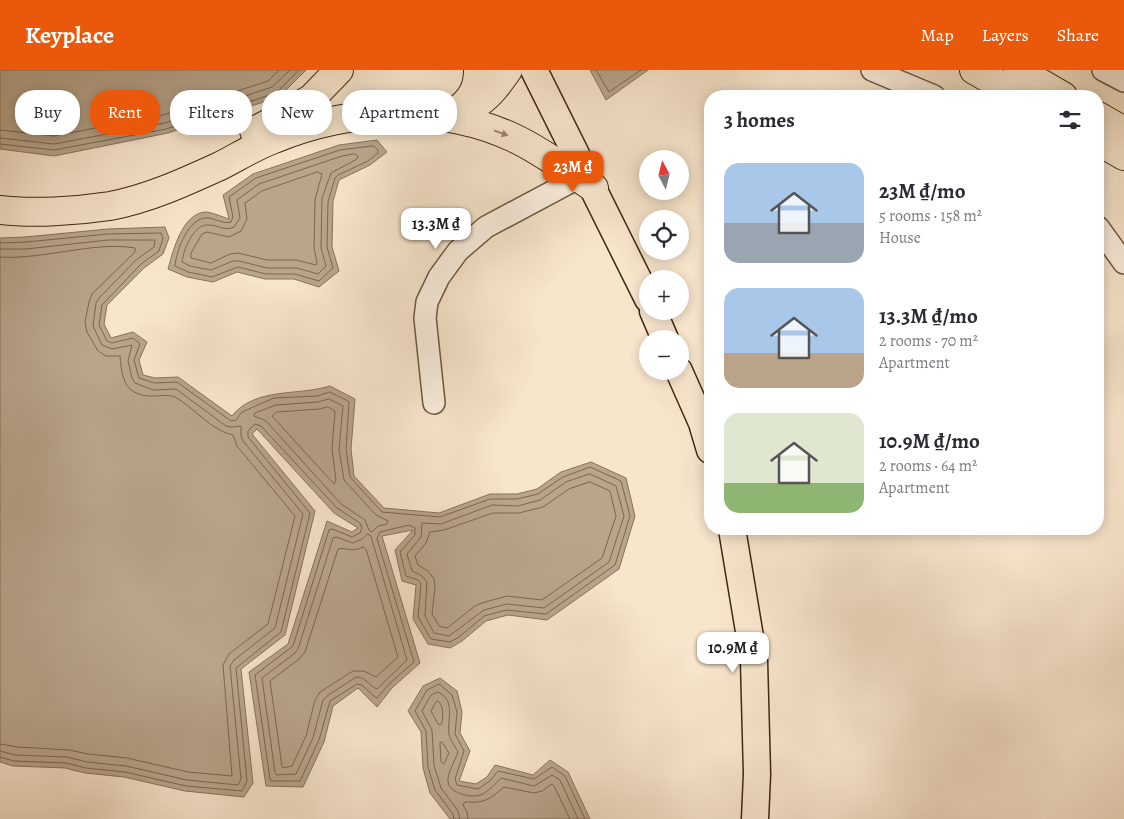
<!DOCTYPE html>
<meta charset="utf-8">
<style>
:root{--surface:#fff;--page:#f2f2f3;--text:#2b2b33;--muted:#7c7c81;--accent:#ea580c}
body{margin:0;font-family:Alegreya,serif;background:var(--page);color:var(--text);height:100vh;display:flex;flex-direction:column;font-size:19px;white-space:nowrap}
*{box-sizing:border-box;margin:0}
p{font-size:16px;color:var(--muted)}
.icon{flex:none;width:28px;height:28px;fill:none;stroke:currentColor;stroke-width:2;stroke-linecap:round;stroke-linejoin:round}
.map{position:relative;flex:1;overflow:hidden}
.sheet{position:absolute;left:704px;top:20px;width:400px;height:445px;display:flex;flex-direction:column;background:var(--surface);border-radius:20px;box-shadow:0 2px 12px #0003}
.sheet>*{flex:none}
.banner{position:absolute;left:15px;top:20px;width:475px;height:45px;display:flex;gap:10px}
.needle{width:32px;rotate:353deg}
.controls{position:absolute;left:639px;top:80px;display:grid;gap:10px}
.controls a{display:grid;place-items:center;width:50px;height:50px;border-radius:50%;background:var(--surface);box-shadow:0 2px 12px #0003;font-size:25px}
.price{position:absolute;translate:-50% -42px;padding:0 11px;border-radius:10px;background:#fff;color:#222;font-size:16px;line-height:32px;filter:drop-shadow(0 1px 2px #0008)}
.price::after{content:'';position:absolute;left:50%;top:30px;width:15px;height:11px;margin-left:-8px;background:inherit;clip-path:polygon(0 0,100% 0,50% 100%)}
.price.on{background:var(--accent);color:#fff}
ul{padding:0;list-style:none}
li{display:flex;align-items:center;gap:15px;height:125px;padding:0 20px}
li span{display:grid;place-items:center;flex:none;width:140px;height:100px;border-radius:15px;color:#555}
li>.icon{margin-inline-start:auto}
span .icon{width:60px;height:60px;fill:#fffc;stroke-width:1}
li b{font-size:21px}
h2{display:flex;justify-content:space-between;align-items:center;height:60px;padding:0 20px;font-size:21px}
.pill{padding:0 18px;border-radius:20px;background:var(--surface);box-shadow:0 2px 12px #0003;font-size:18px;line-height:45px}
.pill.on{background:var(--accent);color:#fff}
header{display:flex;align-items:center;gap:30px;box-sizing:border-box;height:70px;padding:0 25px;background:var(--accent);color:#fff}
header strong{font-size:24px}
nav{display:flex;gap:28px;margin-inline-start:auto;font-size:18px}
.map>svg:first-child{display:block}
.water{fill:#b8a58c;stroke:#88735a}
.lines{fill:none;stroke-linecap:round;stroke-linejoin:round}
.shore{stroke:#7c664e;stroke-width:1}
.minor-casing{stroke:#6d573e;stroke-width:24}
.major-casing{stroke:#3f280f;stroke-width:29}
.highway-casing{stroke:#3f280f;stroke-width:30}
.minor{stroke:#faeede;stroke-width:21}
.major{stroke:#f7e5cc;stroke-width:26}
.highway{stroke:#f7e5cc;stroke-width:28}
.oneway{fill:#9b866e}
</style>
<header>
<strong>Keyplace</strong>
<nav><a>Map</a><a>Layers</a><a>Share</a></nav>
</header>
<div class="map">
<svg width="1124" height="749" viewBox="0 0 1124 749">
<rect width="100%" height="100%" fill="#f7e5cc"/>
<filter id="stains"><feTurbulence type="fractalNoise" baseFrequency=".004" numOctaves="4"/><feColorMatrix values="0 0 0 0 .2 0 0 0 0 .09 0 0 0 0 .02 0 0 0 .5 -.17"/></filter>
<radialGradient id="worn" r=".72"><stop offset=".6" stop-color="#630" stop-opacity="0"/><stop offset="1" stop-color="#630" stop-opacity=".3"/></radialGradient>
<!-- water -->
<g class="water">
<path d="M 0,0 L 306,0 L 279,27 L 168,63 L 54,86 L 0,79 Z"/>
<path d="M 590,0 L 648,0 L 606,30 Z"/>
<path d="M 377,70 L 387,82 L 370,95 L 339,110 L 333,131 L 332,177 L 339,201 L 319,217 L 294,209 L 265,209 L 237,202 L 213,212 L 187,207 L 168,199 C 173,181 182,144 205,142 C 212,142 222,147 229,149 L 223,125 L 253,104 L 339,75 Z"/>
<path d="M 165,157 L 169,168 L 163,184 L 144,198 L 107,235 L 104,254 L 111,268 L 133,262 L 147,272 L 139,290 L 143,305 L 155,308 L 178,307 L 232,346 C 255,317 298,326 330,316 L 355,329 L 351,379 L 354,406 L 384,438 L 439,443 L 490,424 L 517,424 L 537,419 L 561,402 L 591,392 L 626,408 L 635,446 L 619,499 L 547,550 L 508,545 L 486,551 L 462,571 L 450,578 L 428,574 L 413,549 L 416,515 L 402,511 L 395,480 L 413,460 L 382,466 L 420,593 L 392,618 L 377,637 L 358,618 L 333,636 L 324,672 L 303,717 L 266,716 L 249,602 L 288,574 L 327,451 L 352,462 L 358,458 L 334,443 L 257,359 L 252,364 L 315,441 L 285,565 L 241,599 L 253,713 L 244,727 L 185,721 L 124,707 L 85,703 L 65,698 L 13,696 L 0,692 L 0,168 L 25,167 L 108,159 Z"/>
<path d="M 440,608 L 457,621 L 462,642 L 460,663 L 470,681 L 459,711 L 476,714 L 487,707 L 495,695 L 533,705 L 550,690 L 568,702 L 590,749 L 450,749 L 430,723 L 423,698 L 421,662 L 408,641 L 423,616 Z"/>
</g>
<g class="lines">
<!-- shore -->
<g class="shore">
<path d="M 596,0 L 609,22 L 641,0"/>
<path d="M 0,60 L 54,66 L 163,45 L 268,11 L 279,0"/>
<path d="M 0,68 L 54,74 L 165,53 L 272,17 L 290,0"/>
<path d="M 0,74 L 54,80 L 166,59 L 276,23 L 299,0"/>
<path d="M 374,76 L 378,80 L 378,83 L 368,91 L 338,105 L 335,108 L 328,132 L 327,177 L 333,198 L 319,211 L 295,204 L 266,204 L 238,197 L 212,207 L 188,202 L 175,196 C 176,181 189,146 208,148 C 216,149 223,154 231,152 L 233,147 L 229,127 L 256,108 L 340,80 Z"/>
<path d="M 355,84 L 358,86 L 357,89 L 331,103 L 322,128 L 321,178 L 326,196 L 318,204 L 297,198 L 267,198 L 239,191 L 233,191 L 211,200 L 190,196 L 182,192 C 183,181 193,155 207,155 C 217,154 224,162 234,157 L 240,148 L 237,130 L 259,114 L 342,86 Z"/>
<path d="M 318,102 L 322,104 L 315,130 L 314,178 L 317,193 L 316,195 L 296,190 L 267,190 L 238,183 L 230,184 L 211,193 L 191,188 L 191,183 L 202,164 L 207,162 L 229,167 L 241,161 L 247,149 L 245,133 L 262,121 Z"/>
<path d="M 0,173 L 26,172 L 108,164 L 161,163 L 163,168 L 159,181 L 141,194 L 102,235 L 99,255 L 107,271 L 112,273 L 133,268 L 140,274 L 134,290 L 139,308 L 154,313 L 177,312 L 231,351 L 236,350 L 242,342 L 274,328 L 317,326 L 330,322 L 348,331 L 349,333 L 346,379 L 350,407 L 382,442 L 440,447 L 490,429 L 517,429 L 538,424 L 563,407 L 590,397 L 621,411 L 630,446 L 615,495 L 546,544 L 506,540 L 484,546 L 459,567 L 450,572 L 431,569 L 418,547 L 421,514 L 418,510 L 406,506 L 400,482 L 415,465 L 415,458 L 409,455 L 380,462 L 377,469 L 414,592 L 389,614 L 377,628 L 375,627 L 362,615 L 357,614 L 330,631 L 319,670 L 300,711 L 271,711 L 270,709 L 255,605 L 293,576 L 329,460 L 332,459 L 352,467 L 360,463 L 362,458 L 360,453 L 337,438 L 261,356 L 255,354 L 248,361 L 248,367 L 310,443 L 281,562 L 236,598 L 247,711 L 242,721 L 186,716 L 125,702 L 86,698 L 66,693 L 14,691 L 0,687"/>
<path d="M 0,179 L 26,179 L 108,170 L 155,170 L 154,177 L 136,190 L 99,228 L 96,233 L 93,256 L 102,275 L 112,279 L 132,275 L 128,291 L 132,308 L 135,313 L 153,320 L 176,319 L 226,356 L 232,357 L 241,356 L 241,366 L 243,371 L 303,444 L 275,558 L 234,590 L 230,596 L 241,709 L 238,715 L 187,710 L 126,696 L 87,692 L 67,687 L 15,685 L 0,681"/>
<path d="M 0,187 C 43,190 93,171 135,178 L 135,182 L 92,224 L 89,232 L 85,252 L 87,262 L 98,281 L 106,286 L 120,286 C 121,297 122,311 130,319 C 146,332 164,322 175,327 C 195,338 210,360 233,365 L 237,376 L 295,446 L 268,554 L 229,584 L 223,595 L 232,706 L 188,702 L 127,688 L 88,684 L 69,680 L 17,677 L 0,674"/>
<path d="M 329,329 L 343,336 L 339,379 L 344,410 L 376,445 L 388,451 L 387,454 L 378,456 L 372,462 L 369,460 L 365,450 L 341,434 L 266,351 L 254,346 L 255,343 L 276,335 L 318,332 Z"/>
<path d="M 328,337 L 335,341 L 332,379 L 336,411 L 334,414 L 272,346 L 277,342 L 319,339 Z"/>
<path d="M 590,404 L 616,416 L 624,446 L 609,492 L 544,538 L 507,534 L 484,540 L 449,566 L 434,563 L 425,546 L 427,512 L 422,506 L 412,501 L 407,484 L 421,467 L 422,453 L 441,454 L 492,435 L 518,436 L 540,430 L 566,412 Z"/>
<path d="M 590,412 L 610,421 L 616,446 L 602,488 L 542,530 L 507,526 L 482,533 L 475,536 L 447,558 L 439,556 L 432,544 L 435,517 L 434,509 L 428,501 L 418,495 L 415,486 L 426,473 L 430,462 L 444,460 L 493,443 L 519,443 L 543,437 L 569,419 Z"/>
<path d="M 368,464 L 371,466 L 407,590 L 377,619 C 369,616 366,607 356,607 L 327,626 L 323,630 L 313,668 L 296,704 L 277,705 L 275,703 L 262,608 L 295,583 L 298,579 L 333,468 L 336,467 L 353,473 L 362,469 Z"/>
<path d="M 363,477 L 366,479 L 398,587 L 376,607 L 364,601 L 353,601 L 320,622 L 315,630 L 306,666 L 292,696 L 283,698 L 282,696 L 270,611 L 299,589 L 305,582 L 338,479 C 347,477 351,483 363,477 Z"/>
<path d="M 438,631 C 444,636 443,646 442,653 L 440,655 L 438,654 L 431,641 L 436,632 Z"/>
<path d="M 442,672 L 449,683 L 444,694 L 441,692 L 440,673 Z"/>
<path d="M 454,749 L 453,744 L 435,720 L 428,697 L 426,661 L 415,641 L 427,620 L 439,614 L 452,625 L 457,642 L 455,664 L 464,681 L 455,709 L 457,715 L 478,719 L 491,710 L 498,701 L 534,709 L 552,697 L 565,706 L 585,749"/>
<path d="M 460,749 L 458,741 L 441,718 L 434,695 L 432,660 L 422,641 L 431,625 L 438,622 C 456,631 447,648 449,664 C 450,670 455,676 458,682 C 455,691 447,703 448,712 C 450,724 473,729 483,724 C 490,720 495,714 501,708 L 534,716 L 552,705 L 560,710 L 578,749"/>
<path d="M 468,749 L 467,742 L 463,735 L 465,732 C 485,733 489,730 504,717 L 534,723 L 542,721 L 552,714 L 554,716 L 570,749"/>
</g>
<defs>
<g id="minor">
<path d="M 872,0 L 934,26"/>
<path d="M 1103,0 L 1124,11"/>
<path d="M 1098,157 L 1124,193"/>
<path d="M 434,333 L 425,248 L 427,232 L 439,207 L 458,181 L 486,157 L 578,108"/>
</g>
<g id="major">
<path d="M 534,0 L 648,229"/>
<path d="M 653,241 L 665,269"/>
<path d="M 679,301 L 702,353 L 710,380"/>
<path d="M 732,459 L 754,591 L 757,704 L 755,749"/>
</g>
<g id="highway">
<path d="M 974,0 L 1020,26"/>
<path d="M 1018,0 L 1063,26"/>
<path d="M 459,39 C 472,28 478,18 478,0"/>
<path d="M 440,44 C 478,39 487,30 508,0"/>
<path d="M 1098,46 L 1124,61"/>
<path d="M 254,61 L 277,49 L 312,28 L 339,0"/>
<path d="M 1098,71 L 1124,86"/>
<path d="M 0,140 C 32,144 77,141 110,136 C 148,129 185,112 220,96 C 238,87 255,76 274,69 C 350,38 439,33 514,68 C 542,81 568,101 594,118"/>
</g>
</defs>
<!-- minor casing -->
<use href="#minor" class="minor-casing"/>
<!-- major casing -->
<use href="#major" class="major-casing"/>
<!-- highway casing -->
<use href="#highway" class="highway-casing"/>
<!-- minor -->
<use href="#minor" class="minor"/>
<!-- major -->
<use href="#major" class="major"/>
<!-- highway -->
<use href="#highway" class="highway"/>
</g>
<!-- one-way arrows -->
<defs><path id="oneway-solid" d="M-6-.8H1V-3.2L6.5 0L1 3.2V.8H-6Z" transform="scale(1.25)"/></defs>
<use class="oneway" href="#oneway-solid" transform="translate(501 63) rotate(20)"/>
<rect width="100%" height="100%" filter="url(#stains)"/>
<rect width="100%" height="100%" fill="url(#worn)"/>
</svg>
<div class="controls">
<a><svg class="needle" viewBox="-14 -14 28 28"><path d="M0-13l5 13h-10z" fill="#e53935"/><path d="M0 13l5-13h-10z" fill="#7c7c81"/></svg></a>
<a><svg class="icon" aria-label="locate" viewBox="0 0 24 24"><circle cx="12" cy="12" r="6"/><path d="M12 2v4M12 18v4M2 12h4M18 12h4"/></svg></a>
<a>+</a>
<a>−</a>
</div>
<b class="price on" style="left:573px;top:123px">23M ₫</b>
<b class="price" style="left:436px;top:180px">13.3M ₫</b>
<b class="price" style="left:733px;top:604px">10.9M ₫</b>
<div class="banner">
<a class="pill">Buy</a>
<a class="pill on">Rent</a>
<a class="pill">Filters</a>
<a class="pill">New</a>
<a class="pill">Apartment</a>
</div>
<section class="sheet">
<h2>3 homes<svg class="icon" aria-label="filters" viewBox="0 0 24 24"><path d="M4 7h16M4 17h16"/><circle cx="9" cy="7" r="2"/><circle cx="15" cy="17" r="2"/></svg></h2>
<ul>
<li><span style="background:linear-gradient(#a9c7e8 60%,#9aa5b1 0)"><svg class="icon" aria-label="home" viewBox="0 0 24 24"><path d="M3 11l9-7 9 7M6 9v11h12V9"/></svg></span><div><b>23M ₫/mo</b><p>5 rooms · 158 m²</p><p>House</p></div></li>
<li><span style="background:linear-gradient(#a9c7e8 65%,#b9a48a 0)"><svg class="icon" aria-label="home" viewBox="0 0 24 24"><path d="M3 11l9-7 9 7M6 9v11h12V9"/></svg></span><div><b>13.3M ₫/mo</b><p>2 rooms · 70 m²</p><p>Apartment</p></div></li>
<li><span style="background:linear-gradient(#dfe7d0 70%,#8fb573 0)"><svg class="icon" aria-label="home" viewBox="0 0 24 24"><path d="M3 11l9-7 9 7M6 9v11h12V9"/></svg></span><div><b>10.9M ₫/mo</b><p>2 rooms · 64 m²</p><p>Apartment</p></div></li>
</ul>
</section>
</div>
